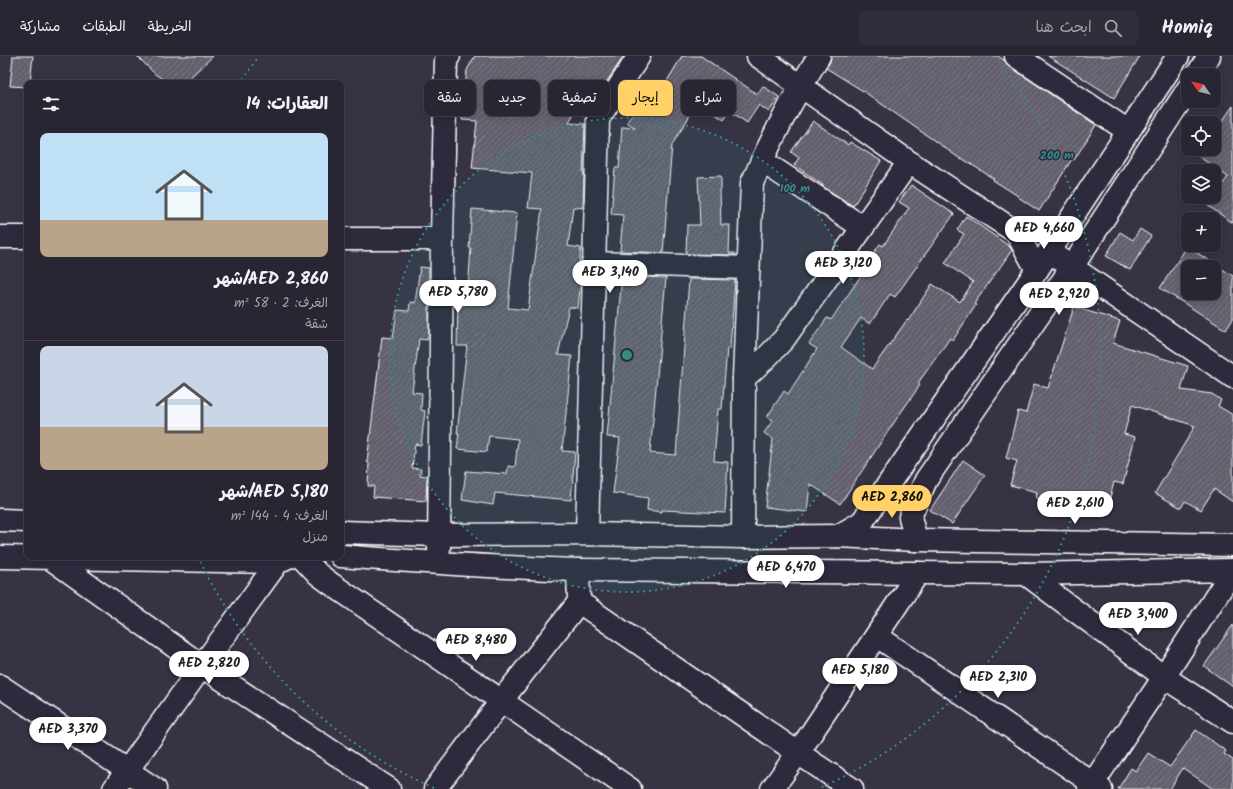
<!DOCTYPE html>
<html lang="ar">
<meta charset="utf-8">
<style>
:root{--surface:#292634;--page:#312e3c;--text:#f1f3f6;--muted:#a5a5ac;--line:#45434f;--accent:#ffd166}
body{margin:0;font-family:Kalam,"Playpen Sans Arabic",sans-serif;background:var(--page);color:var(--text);direction:rtl;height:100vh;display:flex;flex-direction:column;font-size:15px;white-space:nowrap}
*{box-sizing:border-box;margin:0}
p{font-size:13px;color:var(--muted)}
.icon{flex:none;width:22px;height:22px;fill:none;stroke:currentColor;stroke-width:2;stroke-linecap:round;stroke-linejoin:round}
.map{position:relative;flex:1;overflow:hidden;direction:ltr}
.drawer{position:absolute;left:24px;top:24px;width:320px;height:480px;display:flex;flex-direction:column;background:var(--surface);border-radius:8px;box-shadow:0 2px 10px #0003,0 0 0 1px var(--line);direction:rtl}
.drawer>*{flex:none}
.top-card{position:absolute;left:356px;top:24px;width:380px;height:36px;direction:rtl;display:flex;gap:8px}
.needle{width:26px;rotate:304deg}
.buttons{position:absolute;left:1181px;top:12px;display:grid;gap:8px}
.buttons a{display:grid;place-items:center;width:40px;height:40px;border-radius:8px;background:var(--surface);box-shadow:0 2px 10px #0003,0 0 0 1px var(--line);font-size:20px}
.price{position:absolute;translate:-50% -34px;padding:0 9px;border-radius:14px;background:#fff;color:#222;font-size:13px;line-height:26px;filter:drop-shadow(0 1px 2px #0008)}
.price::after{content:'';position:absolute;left:50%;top:24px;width:12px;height:9px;margin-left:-6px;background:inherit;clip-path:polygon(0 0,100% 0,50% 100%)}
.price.selected{background:var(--accent);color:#111}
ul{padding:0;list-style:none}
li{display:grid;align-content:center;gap:8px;height:212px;padding:0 16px}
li+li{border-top:1px solid var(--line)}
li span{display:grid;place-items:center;height:124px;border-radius:8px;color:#555}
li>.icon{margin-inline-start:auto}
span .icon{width:72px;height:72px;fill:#fffc;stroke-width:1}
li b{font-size:17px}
h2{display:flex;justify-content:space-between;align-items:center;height:48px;padding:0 16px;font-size:17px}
.chip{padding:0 14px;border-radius:8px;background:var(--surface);box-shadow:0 2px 10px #0003,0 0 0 1px var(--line);font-size:14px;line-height:36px}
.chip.selected{background:var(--accent);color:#111}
header{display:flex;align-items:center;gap:24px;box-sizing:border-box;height:56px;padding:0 20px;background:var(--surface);border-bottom:1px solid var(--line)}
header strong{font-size:19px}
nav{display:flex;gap:22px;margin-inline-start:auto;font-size:14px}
.search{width:280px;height:36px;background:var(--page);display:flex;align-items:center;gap:10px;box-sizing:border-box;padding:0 14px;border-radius:8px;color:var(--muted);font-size:15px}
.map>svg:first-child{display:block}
.building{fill:url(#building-hatch);stroke:#fff;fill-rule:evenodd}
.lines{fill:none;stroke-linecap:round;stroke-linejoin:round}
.minor-casing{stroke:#fff;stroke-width:25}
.minor{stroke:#2f2a3d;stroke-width:22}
.ring{fill:none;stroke:#338b84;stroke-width:2;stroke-dasharray:2 4}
.centre{fill:#338b84;stroke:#2f2a3d;stroke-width:2}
.ring-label{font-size:12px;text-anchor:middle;font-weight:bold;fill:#338b84;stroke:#2f2a3d;stroke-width:3;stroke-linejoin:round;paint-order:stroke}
</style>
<header>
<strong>Homiq</strong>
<div class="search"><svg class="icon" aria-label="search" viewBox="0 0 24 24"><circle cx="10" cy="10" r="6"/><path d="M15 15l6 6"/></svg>ابحث هنا</div>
<nav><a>الخريطة</a><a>الطبقات</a><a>مشاركة</a></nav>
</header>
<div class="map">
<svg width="1233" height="733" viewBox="0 0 1233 733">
<defs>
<pattern id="building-hatch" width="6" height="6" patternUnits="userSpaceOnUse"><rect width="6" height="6" fill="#635f6d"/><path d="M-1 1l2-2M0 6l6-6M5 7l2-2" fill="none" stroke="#7a7783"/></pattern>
</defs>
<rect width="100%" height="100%" fill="#373345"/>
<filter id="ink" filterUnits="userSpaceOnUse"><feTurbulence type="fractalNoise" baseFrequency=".025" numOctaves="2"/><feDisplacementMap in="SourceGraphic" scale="8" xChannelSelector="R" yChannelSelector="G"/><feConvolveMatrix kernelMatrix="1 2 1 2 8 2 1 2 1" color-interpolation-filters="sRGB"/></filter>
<g filter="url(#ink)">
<!-- building -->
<g class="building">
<path d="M 13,0 L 33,0 L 30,27 L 27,27 L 27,31 L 10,30 Z"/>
<path d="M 137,0 L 213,0 L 184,27 L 169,27 L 155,18 Z"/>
<path d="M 475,0 L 624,0 L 595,43 L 584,36 L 569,67 L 585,68 L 583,117 L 584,117 L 583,152 L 573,151 L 568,190 L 581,192 L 579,210 L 582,211 L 581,224 L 578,252 L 569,251 L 558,299 L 572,300 L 562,395 L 575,396 L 571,444 L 495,437 L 493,449 L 462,444 L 466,415 L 507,418 L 508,410 L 515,411 L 518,383 L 489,380 L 487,396 L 457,393 L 459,377 L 457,377 L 467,290 L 457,290 L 458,248 L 467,248 L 471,192 L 469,192 L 472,153 L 517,157 L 508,252 L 528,254 L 542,153 L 528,152 L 532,117 L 472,112 L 477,65 L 462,64 L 467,14 Z"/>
<path d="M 682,0 L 701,0 L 757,38 L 763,30 L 779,41 L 769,56 L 759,49 L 747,67 L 730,55 L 724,64 L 698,46 L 672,89 L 663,197 L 620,195 L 623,159 L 611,158 L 615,112 L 619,112 L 622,71 L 635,72 L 627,66 L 648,33 L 658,40 Z"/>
<path d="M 831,0 L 998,0 L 1004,4 L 1009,10 L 1096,69 L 1074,104 L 1072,103 L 1039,155 L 1018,141 L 1018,140 L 993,124 L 994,123 L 963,103 L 962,104 L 863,35 L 826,12 L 830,6 Z"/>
<path d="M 1048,0 L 1140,0 L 1114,42 Z"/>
<path d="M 1233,50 L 1233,167 L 1207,149 L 1228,121 L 1188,93 L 1214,93 L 1214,77 Z"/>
<path d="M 813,65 L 848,89 L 850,86 L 881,105 L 853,150 L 822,130 L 823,129 L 794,109 L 799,102 L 791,96 Z"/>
<path d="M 721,120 L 721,134 L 720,134 L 721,169 L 730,169 L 729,197 L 735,197 L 735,199 L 686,198 L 687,169 L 700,169 L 698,121 Z"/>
<path d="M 911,129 L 954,158 L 895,241 L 890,238 L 870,268 L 861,262 L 841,291 L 872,313 L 907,264 L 908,265 L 932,228 L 960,246 L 973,226 L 945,207 L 964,178 L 957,174 L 966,160 L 1009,190 L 1012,194 L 974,248 L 976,249 L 953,284 L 950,282 L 918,327 L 920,329 L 895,365 L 840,448 L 810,428 L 807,456 L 765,451 L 773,383 L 764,377 L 773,364 L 767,361 L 784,335 L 788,338 L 817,293 L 809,288 L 827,262 L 831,264 L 862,218 L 860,216 L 880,188 L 883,190 L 909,152 L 899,146 Z"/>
<path d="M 1140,173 L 1151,180 L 1130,214 L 1106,200 L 1120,176 L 1133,184 Z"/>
<path d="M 1188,189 L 1188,191 L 1233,220 L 1233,263 L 1226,274 L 1160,232 ZM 1188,211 L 1214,211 L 1214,237 L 1188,237 Z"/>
<path d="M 420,211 L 429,212 L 429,276 L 427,284 L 419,283 L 412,336 L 422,337 L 421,354 L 425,355 L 421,389 L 415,388 L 412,412 L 421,413 L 420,419 L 427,420 L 426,445 L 373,441 L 374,430 L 368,430 L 369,407 L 367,406 L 382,281 L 393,282 L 397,254 L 409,255 L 410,246 L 415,247 Z"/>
<path d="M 622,220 L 666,222 L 650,397 L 676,399 L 689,223 L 735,224 L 730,293 L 727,292 L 722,353 L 718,353 L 714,405 L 728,406 L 725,457 L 662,454 L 662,456 L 647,454 L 648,442 L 613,437 L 620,382 L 607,381 Z"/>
<path d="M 1074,251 L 1120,265 L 1113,287 L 1188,310 L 1181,334 L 1212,338 L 1221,344 L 1218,350 L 1233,359 L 1233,446 L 1214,433 L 1201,454 L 1185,445 L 1181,452 L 1155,437 L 1195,370 L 1132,349 L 1124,378 L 1135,381 L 1123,428 L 1114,426 L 1107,453 L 1079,446 L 1077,453 L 1036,442 L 1037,436 L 1010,429 L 1017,405 L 1006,402 L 1018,355 L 1026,357 L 1034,328 L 1048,332 Z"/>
<path d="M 963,404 L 985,419 L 952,468 L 930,454 Z"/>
<path d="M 1233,569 L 1233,631 L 1204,610 Z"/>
<path d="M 1196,674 L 1226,695 L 1224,698 L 1233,704 L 1233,733 L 1213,733 L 1183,712 L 1170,733 L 1118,733 L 1131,712 L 1136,715 L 1148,697 L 1170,711 Z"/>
</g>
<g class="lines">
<defs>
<g id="minor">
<path d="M 758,0 L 909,106 L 1016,176 L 1037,214"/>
<path d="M 1016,0 L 1128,75"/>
<path d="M 1197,19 L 1209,0"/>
<path d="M 762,105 L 862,171"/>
<path d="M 0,181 L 27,181"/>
<path d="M 341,183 L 442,183"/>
<path d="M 1060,203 L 1233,321"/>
<path d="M 593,207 L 748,212"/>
<path d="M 744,322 L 765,303 L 784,283 L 909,106"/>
<path d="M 0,464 L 27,465"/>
<path d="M 341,476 L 438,479 L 587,478 L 743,481 L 838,480 L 916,484 L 1233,489"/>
<path d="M 587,478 L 598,63 L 639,0"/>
<path d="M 838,480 L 862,466 L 1037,214 L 1178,0"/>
<path d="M 743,481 L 744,322 L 752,127 C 771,83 794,40 819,0"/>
<path d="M 916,484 L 910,461 L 926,424 L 1072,211 L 1188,33"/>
<path d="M 439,493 L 442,183 L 446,4 L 449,0"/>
<path d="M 341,500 C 420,506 499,512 578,514 L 1026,518 L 1233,514"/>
<path d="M 0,501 L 278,506 L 288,501"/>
<path d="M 302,501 L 318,518 L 330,527 L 630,733"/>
<path d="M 50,502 L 202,610 L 389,733"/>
<path d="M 1026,518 L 1164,621 L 1233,666"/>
<path d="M 579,546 L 798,697 L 852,733"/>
<path d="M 877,580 L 1101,733"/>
<path d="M 0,630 L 155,733"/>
<path d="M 114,733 L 202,610 L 278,506"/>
<path d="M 435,733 L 502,644 L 579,546 L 578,514"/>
<path d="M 772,733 L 798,697 L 918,517"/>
<path d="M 1089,733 L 1164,621 L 1233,514"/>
</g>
</defs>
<!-- minor casing -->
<use href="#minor" class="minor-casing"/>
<!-- minor -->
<use href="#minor" class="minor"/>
</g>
</g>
<!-- distance rings -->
<circle cx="627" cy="299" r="237" fill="#338b84" fill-opacity=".12"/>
<g class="ring">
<circle cx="627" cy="299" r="237"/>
<path d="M434 732A474 474 0 0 1 199 503M241 24A474 474 0 0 1 259 1M995 1A474 474 0 0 1 820 732"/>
</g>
<circle cx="627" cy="299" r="6" class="centre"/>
<g class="ring-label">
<text x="1057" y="103">200 m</text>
<text x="795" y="136">100 m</text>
</g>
</svg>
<div class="buttons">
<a><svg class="needle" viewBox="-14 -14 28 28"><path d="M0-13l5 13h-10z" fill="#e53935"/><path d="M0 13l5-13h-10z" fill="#a5a5ac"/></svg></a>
<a><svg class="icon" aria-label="locate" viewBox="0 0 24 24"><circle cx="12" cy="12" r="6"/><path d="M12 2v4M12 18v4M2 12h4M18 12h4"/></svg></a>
<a><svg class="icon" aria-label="layers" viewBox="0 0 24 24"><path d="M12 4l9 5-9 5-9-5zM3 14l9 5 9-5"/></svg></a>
<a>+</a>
<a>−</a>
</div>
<b class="price" style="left:1044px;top:194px">AED 4,660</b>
<b class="price" style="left:843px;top:229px">AED 3,120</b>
<b class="price" style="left:610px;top:238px">AED 3,140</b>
<b class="price" style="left:458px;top:258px">AED 5,780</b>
<b class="price" style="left:1059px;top:260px">AED 2,920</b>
<b class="price selected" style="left:892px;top:463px">AED 2,860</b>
<b class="price" style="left:1075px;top:469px">AED 2,610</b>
<b class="price" style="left:786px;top:533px">AED 6,470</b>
<b class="price" style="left:1138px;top:580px">AED 3,400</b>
<b class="price" style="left:476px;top:606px">AED 8,480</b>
<b class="price" style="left:209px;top:629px">AED 2,820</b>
<b class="price" style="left:860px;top:636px">AED 5,180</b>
<b class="price" style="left:998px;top:643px">AED 2,310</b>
<b class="price" style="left:68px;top:695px">AED 3,370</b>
<div class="top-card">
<a class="chip">شراء</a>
<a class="chip selected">إيجار</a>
<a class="chip">تصفية</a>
<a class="chip">جديد</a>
<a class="chip">شقة</a>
</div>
<section class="drawer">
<h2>العقارات: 14<svg class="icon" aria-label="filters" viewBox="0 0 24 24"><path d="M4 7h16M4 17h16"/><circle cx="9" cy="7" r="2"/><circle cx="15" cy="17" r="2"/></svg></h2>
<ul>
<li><span style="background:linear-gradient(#bfe0f5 70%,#b9a48a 0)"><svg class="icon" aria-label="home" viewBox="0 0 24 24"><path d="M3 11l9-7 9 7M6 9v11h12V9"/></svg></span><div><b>AED 2,860/شهر</b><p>الغرف: 2 · 58 m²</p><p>شقة</p></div></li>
<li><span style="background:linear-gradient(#c9d6e8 65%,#b9a48a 0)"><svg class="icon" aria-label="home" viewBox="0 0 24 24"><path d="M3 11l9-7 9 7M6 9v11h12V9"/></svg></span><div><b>AED 5,180/شهر</b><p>الغرف: 4 · 144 m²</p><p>منزل</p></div></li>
</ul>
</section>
</div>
